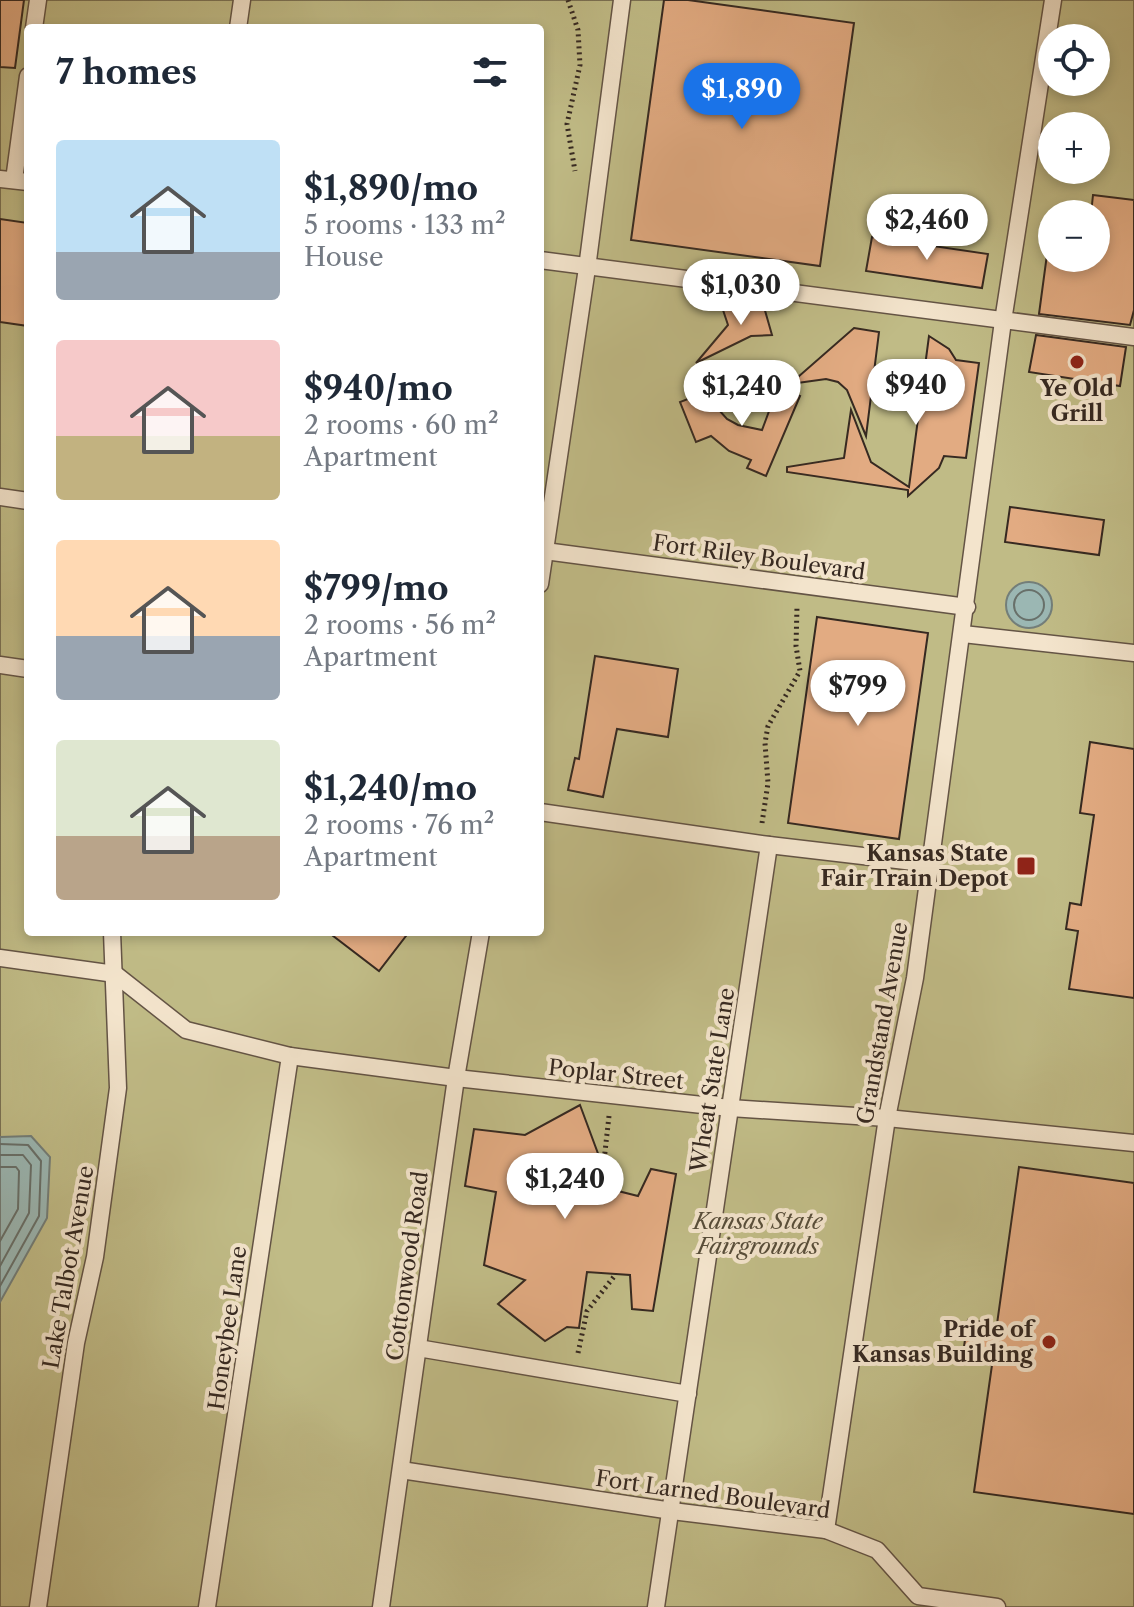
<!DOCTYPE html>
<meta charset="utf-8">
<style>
:root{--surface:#fff;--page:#f2f2f3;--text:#1f2937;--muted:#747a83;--accent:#1a73e8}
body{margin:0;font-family:"Libre Caslon Text",serif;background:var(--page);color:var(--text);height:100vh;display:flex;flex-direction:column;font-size:30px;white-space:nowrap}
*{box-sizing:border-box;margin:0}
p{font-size:26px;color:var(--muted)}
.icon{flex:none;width:44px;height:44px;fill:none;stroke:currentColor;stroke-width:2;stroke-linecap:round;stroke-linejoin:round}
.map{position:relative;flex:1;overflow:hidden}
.panel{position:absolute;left:24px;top:24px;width:520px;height:912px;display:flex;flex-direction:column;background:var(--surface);border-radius:8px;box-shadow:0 4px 12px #0003}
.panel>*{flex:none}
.fabs{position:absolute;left:1038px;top:24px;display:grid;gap:16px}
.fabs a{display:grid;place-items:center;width:72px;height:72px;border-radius:50%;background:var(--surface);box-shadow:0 4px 12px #0003;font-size:40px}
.price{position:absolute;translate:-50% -68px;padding:0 18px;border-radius:28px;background:#fff;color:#222;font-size:26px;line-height:52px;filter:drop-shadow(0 2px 4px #0008)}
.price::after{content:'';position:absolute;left:50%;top:48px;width:24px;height:18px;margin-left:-12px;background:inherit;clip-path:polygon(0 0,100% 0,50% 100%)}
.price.selected{background:var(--accent);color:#fff}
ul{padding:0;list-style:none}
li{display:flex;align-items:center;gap:24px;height:200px;padding:0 32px}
li span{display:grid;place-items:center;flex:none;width:224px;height:160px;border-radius:8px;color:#555}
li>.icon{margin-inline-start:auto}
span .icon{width:96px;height:96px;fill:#fffc;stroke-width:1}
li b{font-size:34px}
h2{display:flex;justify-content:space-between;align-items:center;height:96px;padding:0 32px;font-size:34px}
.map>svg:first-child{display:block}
.green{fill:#c0bb86;stroke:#7b7254;stroke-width:2;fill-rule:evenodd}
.water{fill:#9bb7b3;stroke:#737e79;stroke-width:2}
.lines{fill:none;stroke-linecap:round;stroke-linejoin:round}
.shore{stroke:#68706a;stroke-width:2}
.building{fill:#e2ab82;stroke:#362921;stroke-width:2}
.lane-casing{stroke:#645445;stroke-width:19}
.path{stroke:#362921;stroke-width:5;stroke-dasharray:2 4;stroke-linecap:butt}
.lane{stroke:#f3e4cc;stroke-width:16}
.poi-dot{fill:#8f2418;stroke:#f3e4cc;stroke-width:3}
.labels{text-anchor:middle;stroke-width:8;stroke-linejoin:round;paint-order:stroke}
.poi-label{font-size:22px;font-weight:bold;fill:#362921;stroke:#f3e4cc;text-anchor:end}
.street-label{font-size:22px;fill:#362921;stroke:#f3e4cc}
.park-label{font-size:22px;font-style:italic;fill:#584e3a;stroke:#f3e4cc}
</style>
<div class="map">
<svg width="1134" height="1607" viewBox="0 0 1134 1607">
<rect width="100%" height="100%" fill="#edd6b0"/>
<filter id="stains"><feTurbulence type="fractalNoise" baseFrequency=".0025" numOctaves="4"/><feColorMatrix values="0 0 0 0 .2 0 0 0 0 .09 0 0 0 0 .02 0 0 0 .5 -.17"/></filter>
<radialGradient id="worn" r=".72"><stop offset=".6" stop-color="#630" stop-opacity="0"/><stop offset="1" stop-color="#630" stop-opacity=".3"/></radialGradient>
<!-- green -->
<path class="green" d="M 0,0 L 1134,0 L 1134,1607 L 0,1607 ZM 28,28 L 540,28 L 540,932 L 28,932 ZM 1052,38 L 1096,38 L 1096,82 L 1052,82 ZM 1052,126 L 1096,126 L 1096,170 L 1052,170 ZM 1052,214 L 1096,214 L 1096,258 L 1052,258 Z"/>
<!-- water -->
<g class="water">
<circle cx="1029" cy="605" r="23"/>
<path d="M 31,1136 L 50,1157 L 47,1218 L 0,1302 L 0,1137 Z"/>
</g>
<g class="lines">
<!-- shore -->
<g class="shore">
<circle cx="1029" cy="605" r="15"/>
<path d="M 0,1144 L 28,1145 L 41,1161 L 39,1216 L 0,1286"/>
<path d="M 0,1155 L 23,1155 L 31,1165 L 29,1213 L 0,1266"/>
<path d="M 0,1167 L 16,1167 L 19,1171 L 18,1209 L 0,1241"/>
</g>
</g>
<!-- building -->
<g class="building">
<path d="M 0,0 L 24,0 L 15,68 L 0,67 Z"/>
<path d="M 664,0 L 688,0 L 854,23 L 820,266 L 631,240 Z"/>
<path d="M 1093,195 L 1134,200 L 1134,310 L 1130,325 L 1039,314 L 1048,247 L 1052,247 L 1052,258 L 1096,258 L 1096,214 L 1091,214 Z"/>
<path d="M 0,219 L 28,223 L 28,326 L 0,322 Z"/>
<path d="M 872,237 L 988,254 L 982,288 L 866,271 Z"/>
<path d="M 762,300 L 772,335 L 751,336 L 696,363 L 728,325 L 723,310 Z"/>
<path d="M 854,328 L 879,332 L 866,436 L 847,390 L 838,382 L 826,379 L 790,384 Z"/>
<path d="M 1036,335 L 1126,347 L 1120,386 L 1029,372 Z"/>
<path d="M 929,336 L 949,349 L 956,360 L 979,363 L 966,458 L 944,456 L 939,468 L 908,496 L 908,490 L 787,472 L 787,467 L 844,458 L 851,410 L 871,462 L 909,487 Z"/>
<path d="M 778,387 L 800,396 L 766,476 L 747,468 L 751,460 L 729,451 L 711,436 L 696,442 L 680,402 L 711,390 L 718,409 L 727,419 L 738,425 L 762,430 Z"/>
<path d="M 1010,507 L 1104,520 L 1099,555 L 1005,542 Z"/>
<path d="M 817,617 L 928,633 L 899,839 L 788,823 Z"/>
<path d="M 595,656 L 678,669 L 668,737 L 617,729 L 603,797 L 568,790 L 575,758 L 579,759 Z"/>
<path d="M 1090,742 L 1134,749 L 1134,998 L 1069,989 L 1078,931 L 1066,929 L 1070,903 L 1081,905 L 1094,815 L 1080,813 Z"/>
<path d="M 328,932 L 409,932 L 379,971 Z"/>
<path d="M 580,1105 L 600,1159 L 598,1186 L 638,1196 L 651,1169 L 676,1174 L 653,1311 L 632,1309 L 630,1275 L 587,1272 L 579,1328 L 567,1327 L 545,1341 L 498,1304 L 525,1280 L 484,1265 L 496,1192 L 465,1186 L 474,1129 L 525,1135 Z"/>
<path d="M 1019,1167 L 1134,1183 L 1134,1514 L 974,1492 L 992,1365 L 962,1360 L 968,1320 L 997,1324 Z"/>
</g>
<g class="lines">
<defs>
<g id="lane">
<path d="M 34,28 L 38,0"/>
<path d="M 238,28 L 242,0"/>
<path d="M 0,179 L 28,182"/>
<path d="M 14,180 L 28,76"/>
<path d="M 540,260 L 1134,337"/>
<path d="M 0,497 L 28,501"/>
<path d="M 545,551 L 967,607"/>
<path d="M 540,584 L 587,268 L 622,0"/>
<path d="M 963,634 L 1134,653"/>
<path d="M 0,665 L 28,669"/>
<path d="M 540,812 L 769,845 L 931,864"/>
<path d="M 0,958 L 115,974 L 186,1030 L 290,1056 L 456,1078 L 730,1108 L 887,1118 L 1134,1143"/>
<path d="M 418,1348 L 688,1394"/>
<path d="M 401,1470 L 672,1511 L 826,1530 L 877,1550 L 918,1596 L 997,1607"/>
<path d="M 826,1530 L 887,1118 L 915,978 L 1003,321 L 1053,0"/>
<path d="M 38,1607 L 76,1343 L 95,1257 L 118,1088 L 112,932"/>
<path d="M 207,1607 L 290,1056"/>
<path d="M 381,1607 L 456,1078 L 481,932"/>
<path d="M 656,1607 L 769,845"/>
</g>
</defs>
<!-- lane casing -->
<use href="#lane" class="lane-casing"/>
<!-- path -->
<g class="path">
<path d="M 568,0 L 578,30 L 580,65 L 567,124 L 575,171"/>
<path d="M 762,823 L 768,783 L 765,743 L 768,726 L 800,671 L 796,646 L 797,607"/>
<path d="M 609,1116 L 604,1161 L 614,1190"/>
<path d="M 578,1353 L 587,1311 L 616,1274"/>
</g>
<!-- lane -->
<use href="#lane" class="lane"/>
</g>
<!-- markers -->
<g class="poi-dot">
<circle cx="1077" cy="362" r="8"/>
<rect x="1016" y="856" width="20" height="20" rx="4"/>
<circle cx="1049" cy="1342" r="8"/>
</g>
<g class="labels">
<!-- poi labels -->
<g class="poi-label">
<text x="1077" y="396" text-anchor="middle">Ye Old<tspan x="1077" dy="25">Grill</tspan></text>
<text x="1008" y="861">Kansas State<tspan x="1008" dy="25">Fair Train Depot</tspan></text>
<text x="1033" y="1337">Pride of<tspan x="1033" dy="25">Kansas Building</tspan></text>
</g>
<!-- street labels -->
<g class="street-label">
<text transform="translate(759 557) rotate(8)" y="8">Fort Riley Boulevard</text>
<text transform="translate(882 1023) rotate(-80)" y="8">Grandstand Avenue</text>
<text transform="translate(616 1074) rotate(6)" y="8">Poplar Street</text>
<text transform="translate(712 1080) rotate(-81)" y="8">Wheat State Lane</text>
<text transform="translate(407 1266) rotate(-82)" y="8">Cottonwood Road</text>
<text transform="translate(68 1267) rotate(-80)" y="8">Lake Talbot Avenue</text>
<text transform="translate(227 1328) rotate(-82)" y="8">Honeybee Lane</text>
<text transform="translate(713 1494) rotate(8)" y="8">Fort Larned Boulevard</text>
</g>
<!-- park labels -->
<g class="park-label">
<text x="758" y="1229">Kansas State<tspan x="758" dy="25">Fairgrounds</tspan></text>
</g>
</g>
<rect width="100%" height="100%" filter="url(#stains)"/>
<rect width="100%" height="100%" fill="url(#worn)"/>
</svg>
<div class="fabs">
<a><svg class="icon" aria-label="locate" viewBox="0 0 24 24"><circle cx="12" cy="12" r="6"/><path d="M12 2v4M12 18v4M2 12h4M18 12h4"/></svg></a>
<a>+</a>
<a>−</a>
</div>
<b class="price selected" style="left:742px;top:131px">$1,890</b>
<b class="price" style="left:927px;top:262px">$2,460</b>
<b class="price" style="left:741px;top:327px">$1,030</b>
<b class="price" style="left:916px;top:427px">$940</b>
<b class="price" style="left:742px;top:428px">$1,240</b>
<b class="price" style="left:858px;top:728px">$799</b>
<b class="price" style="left:565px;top:1221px">$1,240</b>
<section class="panel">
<h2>7 homes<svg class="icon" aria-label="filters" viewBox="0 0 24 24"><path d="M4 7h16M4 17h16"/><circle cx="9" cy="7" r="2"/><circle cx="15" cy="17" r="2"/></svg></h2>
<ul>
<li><span style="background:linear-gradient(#bfe0f5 70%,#9aa5b1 0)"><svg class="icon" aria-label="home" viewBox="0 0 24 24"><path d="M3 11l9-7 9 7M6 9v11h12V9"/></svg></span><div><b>$1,890/mo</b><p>5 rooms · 133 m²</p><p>House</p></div></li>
<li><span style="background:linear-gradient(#f6c9c9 60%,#c2b280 0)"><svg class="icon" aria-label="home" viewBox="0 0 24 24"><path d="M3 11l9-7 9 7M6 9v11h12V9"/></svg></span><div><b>$940/mo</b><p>2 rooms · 60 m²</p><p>Apartment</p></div></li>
<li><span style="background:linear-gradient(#ffd9b3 60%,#9aa5b1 0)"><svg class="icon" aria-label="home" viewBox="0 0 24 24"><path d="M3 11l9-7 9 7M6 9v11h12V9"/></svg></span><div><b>$799/mo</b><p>2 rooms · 56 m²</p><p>Apartment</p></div></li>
<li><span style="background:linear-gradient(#dfe7d0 60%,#b9a48a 0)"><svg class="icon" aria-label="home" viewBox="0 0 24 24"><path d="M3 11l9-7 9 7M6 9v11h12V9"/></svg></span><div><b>$1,240/mo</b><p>2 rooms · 76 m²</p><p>Apartment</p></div></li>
</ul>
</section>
</div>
